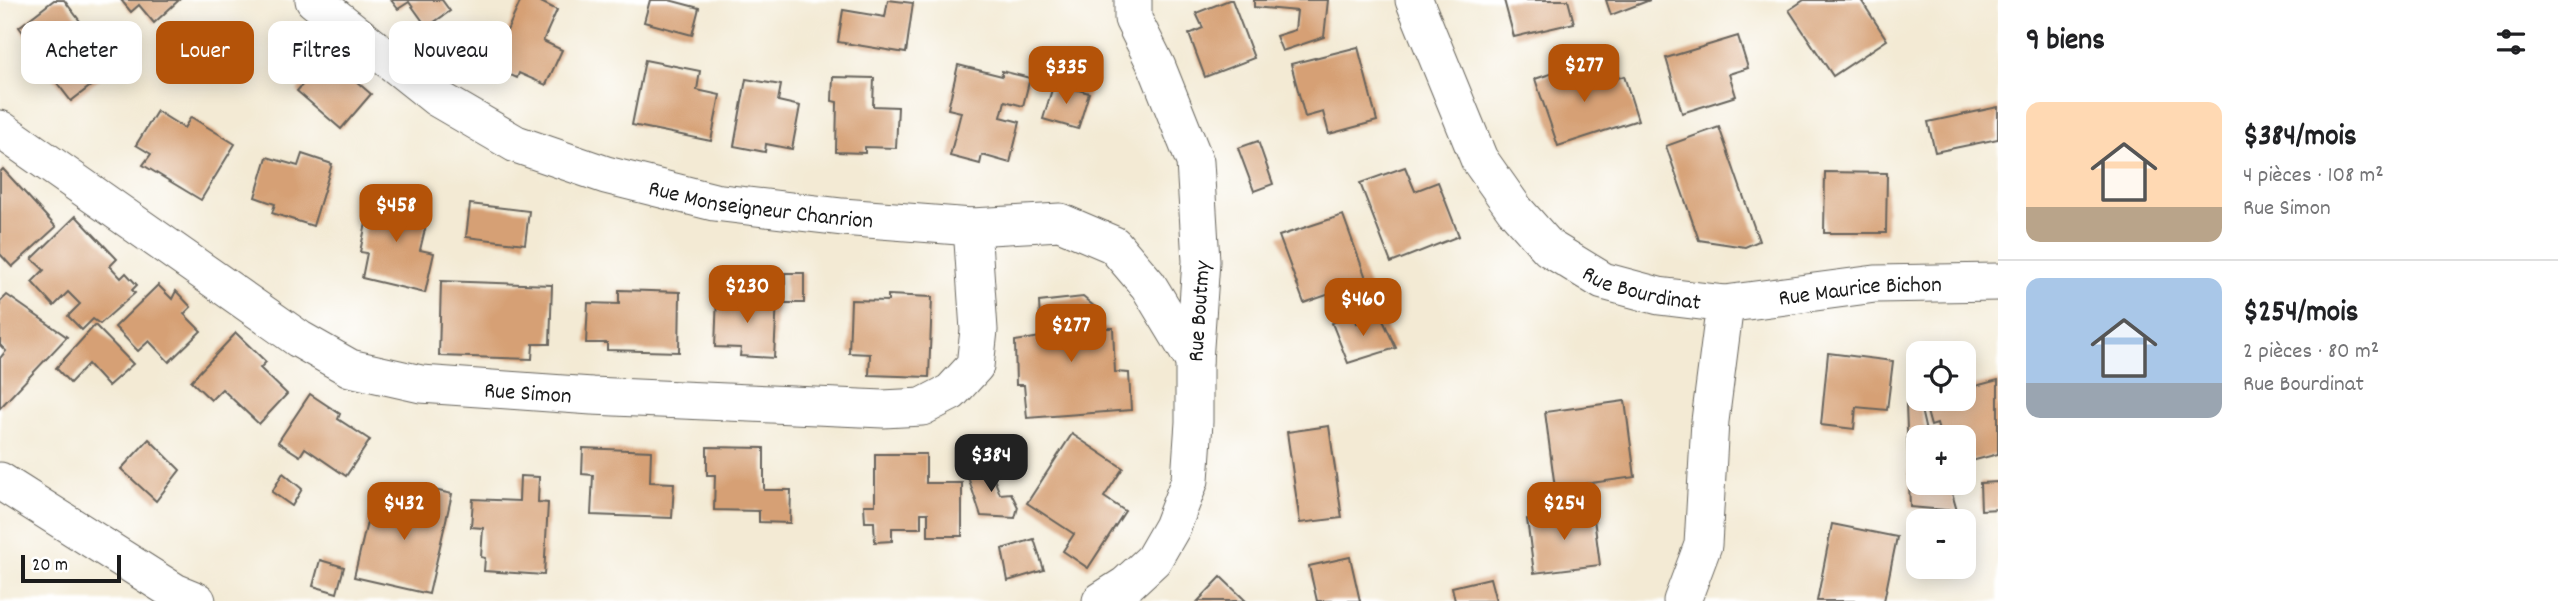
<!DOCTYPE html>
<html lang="fr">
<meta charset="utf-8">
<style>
:root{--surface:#fff;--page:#f2f2f2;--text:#202124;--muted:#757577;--line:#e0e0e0;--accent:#b45309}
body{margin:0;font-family:Dekko,sans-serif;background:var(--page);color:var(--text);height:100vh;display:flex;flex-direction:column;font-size:26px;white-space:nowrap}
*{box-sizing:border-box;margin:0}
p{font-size:23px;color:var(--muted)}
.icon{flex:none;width:38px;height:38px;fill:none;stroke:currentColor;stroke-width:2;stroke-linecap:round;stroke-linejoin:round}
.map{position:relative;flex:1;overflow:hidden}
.drawer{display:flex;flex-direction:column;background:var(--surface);width:560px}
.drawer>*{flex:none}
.guide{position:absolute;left:21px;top:21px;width:665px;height:63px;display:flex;gap:14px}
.buttons{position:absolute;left:1906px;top:341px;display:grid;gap:14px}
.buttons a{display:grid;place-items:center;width:70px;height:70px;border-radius:14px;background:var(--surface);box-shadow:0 4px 18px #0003;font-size:35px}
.scale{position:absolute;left:21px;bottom:18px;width:100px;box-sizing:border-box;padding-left:7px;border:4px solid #1c1c1c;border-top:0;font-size:19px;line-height:24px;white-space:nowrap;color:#1c1c1c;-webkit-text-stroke:5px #fff;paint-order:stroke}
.price{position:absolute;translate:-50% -60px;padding:0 16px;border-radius:14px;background:var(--accent);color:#fff;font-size:23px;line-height:46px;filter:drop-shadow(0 2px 4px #0008)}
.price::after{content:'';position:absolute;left:50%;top:42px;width:21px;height:16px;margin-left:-10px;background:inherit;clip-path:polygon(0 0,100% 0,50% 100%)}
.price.on{background:#222;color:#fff}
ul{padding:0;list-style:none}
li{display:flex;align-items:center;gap:21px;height:175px;padding:0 28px}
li+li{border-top:2px solid var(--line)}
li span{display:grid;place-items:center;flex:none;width:196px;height:140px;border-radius:14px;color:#555}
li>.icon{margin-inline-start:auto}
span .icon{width:84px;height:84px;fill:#fffc;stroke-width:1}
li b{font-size:30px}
h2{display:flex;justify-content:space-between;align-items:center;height:84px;padding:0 28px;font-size:30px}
.chip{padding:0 24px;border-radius:14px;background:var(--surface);box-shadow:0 4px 18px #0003;font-size:24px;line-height:63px}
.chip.on{background:var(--accent);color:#fff}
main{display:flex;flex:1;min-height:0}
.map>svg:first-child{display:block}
.building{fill:#d6a074}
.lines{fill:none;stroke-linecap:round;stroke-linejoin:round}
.minor-casing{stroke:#67645c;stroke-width:39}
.minor{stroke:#fff;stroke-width:37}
.labels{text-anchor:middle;stroke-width:5;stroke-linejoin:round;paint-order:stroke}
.street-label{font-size:23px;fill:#1c1c1c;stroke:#fff}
</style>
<main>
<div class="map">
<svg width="1998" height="601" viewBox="0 0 1998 601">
<rect width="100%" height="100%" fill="#fff"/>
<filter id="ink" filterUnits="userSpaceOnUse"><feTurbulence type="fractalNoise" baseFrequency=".0143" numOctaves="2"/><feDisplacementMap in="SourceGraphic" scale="14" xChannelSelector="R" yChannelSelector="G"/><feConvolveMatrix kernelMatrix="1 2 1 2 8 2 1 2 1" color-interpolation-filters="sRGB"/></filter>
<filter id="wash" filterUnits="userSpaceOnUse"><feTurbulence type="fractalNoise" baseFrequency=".00686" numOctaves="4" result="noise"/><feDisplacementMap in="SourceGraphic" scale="28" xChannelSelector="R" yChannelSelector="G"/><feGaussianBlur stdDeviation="1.57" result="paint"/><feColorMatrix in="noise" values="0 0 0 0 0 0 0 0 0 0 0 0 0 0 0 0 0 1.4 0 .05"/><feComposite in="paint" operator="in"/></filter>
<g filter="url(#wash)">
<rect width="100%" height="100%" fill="#f3ead4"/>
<g id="blocks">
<!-- building -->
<g class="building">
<path d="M 54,0 L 64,0 L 95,41 L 102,34 L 123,61 L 71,101 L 47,70 L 50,68 L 19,27 Z"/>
<path d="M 121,0 L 179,0 L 154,23 L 139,5 L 131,12 Z"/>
<path d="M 391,0 L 442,0 L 450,11 L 427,27 L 409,2 L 398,9 Z"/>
<path d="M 521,0 L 537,0 L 557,10 L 543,41 L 562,50 L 546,85 L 519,73 L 517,78 L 491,66 Z"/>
<path d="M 650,0 L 669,0 L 699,8 L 692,35 L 644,22 Z"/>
<path d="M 888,0 L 913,3 L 906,53 L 838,42 L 843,10 L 885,17 Z"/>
<path d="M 1229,0 L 1232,0 L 1254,58 L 1205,77 L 1189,34 L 1203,28 L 1196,13 Z"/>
<path d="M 1254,0 L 1328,0 L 1324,37 L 1282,51 L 1276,36 L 1295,30 L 1297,11 L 1254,7 Z"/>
<path d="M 1504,0 L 1568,0 L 1574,23 L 1514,37 Z"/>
<path d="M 1606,0 L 1650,0 L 1611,15 Z"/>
<path d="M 1804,0 L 1861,0 L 1887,40 L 1833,76 L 1789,10 Z"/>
<path d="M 1738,36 L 1748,68 L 1729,74 L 1736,96 L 1682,113 L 1666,58 Z"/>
<path d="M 1358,47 L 1377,121 L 1329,134 L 1323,112 L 1305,117 L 1291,64 Z"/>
<path d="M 327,56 L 371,94 L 341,129 L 297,91 Z"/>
<path d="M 645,60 L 700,71 L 697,90 L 720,95 L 711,141 L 632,125 Z"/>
<path d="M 1587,62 L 1595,85 L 1624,76 L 1638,120 L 1558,146 L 1535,79 Z"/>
<path d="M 958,65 L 1002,76 L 1002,71 L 1030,78 L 1023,106 L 1005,101 L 1001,117 L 1020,122 L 1010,163 L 982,155 L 980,164 L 950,156 L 961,112 L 948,109 Z"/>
<path d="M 833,77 L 874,78 L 873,106 L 898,107 L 896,148 L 865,147 L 865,153 L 836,152 L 837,102 L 832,101 Z"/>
<path d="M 746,79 L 781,85 L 778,101 L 800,106 L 792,149 L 766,144 L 765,152 L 734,146 Z"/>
<path d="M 1054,83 L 1089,93 L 1078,129 L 1043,119 Z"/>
<path d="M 1998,107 L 1998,139 L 1935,152 L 1928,122 Z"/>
<path d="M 157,111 L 184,128 L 191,117 L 235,144 L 201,200 L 143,165 L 151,154 L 136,145 Z"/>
<path d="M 1719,127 L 1759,241 L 1745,247 L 1699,240 L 1666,146 Z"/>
<path d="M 1258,141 L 1273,184 L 1254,191 L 1238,148 Z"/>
<path d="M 302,154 L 332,164 L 313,226 L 272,213 L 275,204 L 255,197 L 267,157 L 298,166 Z"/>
<path d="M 1405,167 L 1415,191 L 1438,182 L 1459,236 L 1391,263 L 1360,183 Z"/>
<path d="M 3,169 L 56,227 L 12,267 L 0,254 L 0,172 Z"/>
<path d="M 1825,172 L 1887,173 L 1886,233 L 1824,233 Z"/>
<path d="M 372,194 L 430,208 L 420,250 L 434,253 L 425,293 L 362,278 L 367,253 L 360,252 Z"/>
<path d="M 470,204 L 529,211 L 525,244 L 466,237 Z"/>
<path d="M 1343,215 L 1374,300 L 1345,310 L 1341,290 L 1304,303 L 1279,236 Z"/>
<path d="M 76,216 L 117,259 L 110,266 L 121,278 L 126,273 L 137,285 L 132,290 L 135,293 L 100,324 L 93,319 L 82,330 L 68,316 L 80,304 L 68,292 L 54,306 L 32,282 L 44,270 L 32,259 Z"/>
<rect x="785" y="273" width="19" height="30"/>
<path d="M 441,281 L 552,285 L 550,344 L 533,344 L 532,359 L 439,356 Z"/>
<path d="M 158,285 L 172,299 L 176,291 L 191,307 L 184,314 L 201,331 L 169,362 L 149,341 L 138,351 L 115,327 Z"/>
<path d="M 619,290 L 680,292 L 679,352 L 607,350 L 607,343 L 586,343 L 588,303 L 619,304 Z"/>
<path d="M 7,295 L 67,337 L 0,408 L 0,358 L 6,351 L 0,345 L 0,302 Z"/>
<path d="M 888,295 L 932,297 L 929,377 L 869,375 L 870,354 L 849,353 L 851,300 L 888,301 Z"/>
<path d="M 717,296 L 777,299 L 774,358 L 740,356 L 741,348 L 715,347 Z"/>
<path d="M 1083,297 L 1095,307 L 1099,328 L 1113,328 L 1115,372 L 1129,373 L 1131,410 L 1027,418 L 1024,385 L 1016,385 L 1015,341 L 1041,337 L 1039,302 Z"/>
<path d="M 1354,314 L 1357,323 L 1381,316 L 1396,348 L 1348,363 L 1332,323 Z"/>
<path d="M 95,325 L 133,364 L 108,386 L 88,364 L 70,383 L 56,368 Z"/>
<path d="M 236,333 L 266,362 L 260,368 L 287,394 L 259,424 L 222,389 L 211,400 L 191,381 Z"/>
<path d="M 1828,353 L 1893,361 L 1887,410 L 1856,407 L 1854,429 L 1821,425 Z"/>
<path d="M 1998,380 L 1998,454 L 1964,463 L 1964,438 L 1941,438 L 1937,424 L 1931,426 L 1926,408 L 1942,404 L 1941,399 L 1964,399 L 1964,389 Z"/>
<path d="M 310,394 L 340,414 L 338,419 L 370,440 L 346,476 L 305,448 L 300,456 L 278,442 Z"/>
<path d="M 1625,401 L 1635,477 L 1555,488 L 1545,412 Z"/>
<path d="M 1919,401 L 1927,436 L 1934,435 L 1935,438 L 1918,438 L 1918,483 L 1949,483 L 1957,511 L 1910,507 L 1906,404 Z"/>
<path d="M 1329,426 L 1342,518 L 1300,523 L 1287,432 Z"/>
<path d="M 1072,434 L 1123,468 L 1104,497 L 1125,511 L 1088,568 L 1063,551 L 1074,534 L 1027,503 Z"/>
<path d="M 149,439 L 180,470 L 156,501 L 121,469 Z"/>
<path d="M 707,447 L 764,448 L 764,490 L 791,490 L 790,523 L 759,522 L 759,511 L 714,510 L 715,475 L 707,475 Z"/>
<path d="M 583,448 L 651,451 L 650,482 L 674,483 L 672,518 L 591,515 L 593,475 L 582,474 Z"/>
<path d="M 875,454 L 926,454 L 926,483 L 962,483 L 962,536 L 928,536 L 928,513 L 921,513 L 921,528 L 892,528 L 892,541 L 875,542 L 874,522 L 865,522 L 864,505 L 875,505 Z"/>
<path d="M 975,463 L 989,466 L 1000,494 L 1011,493 L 1018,507 L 1015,518 L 981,516 L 968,477 Z"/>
<path d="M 283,473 L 302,489 L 292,506 L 272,492 Z"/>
<path d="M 520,476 L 539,477 L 538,502 L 548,503 L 544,575 L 484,571 L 485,558 L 481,557 L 483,528 L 471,527 L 473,499 L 519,501 Z"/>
<path d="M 1998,482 L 1998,509 L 1981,510 L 1980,483 Z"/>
<path d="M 425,488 L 452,494 L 429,594 L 354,577 L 373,497 L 420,508 Z"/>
<path d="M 1593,511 L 1600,565 L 1534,573 L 1527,519 Z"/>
<path d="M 1832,524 L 1897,537 L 1884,601 L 1817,601 Z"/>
<path d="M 1034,539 L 1044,570 L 1008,581 L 1002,549 Z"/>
<path d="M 1350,557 L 1360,601 L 1317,601 L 1309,566 Z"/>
<path d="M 320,560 L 344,567 L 337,593 L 313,586 Z"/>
<path d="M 1221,577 L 1246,601 L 1198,601 Z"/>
<path d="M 1490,578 L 1496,601 L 1455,601 L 1452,587 Z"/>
</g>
</g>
</g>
<g filter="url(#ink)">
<use href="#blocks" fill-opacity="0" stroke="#67645c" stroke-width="2"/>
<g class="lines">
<defs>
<g id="minor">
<path id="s1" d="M 314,0 L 437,98 L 516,144 L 606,175 L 714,202 L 842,217 L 972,227 L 1060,222 L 1114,245 L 1148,285 L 1194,361"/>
<path id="s2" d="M 1414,0 L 1479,159 L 1515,210 L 1549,248 L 1603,281 L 1659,296 L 1725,304 L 1710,421 L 1703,545 L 1682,601"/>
<path id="s3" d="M 0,129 L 299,339 L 350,368 L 421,384 L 592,396 L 883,409 L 922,407 L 951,392 L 975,366 L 979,330 L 972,227"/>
<path id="s4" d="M 1725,304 L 1875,284 L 1998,282"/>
<path d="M 0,481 L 175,592 L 197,601"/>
<path id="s5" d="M 1101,601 L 1126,585 L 1153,560 L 1172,527 L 1190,480 L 1194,422 L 1194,361 L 1201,261 L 1195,162 L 1157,67 L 1133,19 L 1133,0"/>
</g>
</defs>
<!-- minor casing -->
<use href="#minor" class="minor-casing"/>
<!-- minor -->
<use href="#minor" class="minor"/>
</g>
</g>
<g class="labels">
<!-- street labels -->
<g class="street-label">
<text dy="8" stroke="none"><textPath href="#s1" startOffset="502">Rue Monseigneur Chanrion</textPath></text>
<text dy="8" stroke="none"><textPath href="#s2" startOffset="388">Rue Bourdinat</textPath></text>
<text dy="8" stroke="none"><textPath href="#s4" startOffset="136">Rue Maurice Bichon</textPath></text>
<text dy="8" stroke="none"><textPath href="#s5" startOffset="324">Rue Boutmy</textPath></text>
<text dy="8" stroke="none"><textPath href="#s3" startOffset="604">Rue Simon</textPath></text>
</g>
</g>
</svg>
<div class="buttons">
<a><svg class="icon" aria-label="locate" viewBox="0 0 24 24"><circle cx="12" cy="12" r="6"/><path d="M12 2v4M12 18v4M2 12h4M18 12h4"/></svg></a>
<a>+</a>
<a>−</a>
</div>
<div class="scale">20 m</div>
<b class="price" style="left:1584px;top:104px">$277</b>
<b class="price" style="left:1066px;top:106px">$335</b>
<b class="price" style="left:396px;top:244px">$458</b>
<b class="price" style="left:747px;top:325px">$230</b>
<b class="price" style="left:1363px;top:338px">$460</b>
<b class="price" style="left:1071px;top:364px">$277</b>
<b class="price on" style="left:991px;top:494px">$384</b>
<b class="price" style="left:404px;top:542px">$432</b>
<b class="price" style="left:1564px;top:542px">$254</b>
<div class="guide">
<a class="chip">Acheter</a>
<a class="chip on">Louer</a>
<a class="chip">Filtres</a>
<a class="chip">Nouveau</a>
</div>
</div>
<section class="drawer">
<h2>9 biens<svg class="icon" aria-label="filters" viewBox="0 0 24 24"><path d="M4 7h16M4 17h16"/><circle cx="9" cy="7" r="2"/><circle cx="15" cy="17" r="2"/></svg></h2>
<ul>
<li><span style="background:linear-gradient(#ffd9b3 75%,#b9a48a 0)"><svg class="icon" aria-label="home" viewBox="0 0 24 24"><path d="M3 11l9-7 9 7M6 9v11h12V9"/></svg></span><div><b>$384/mois</b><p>4 pièces · 108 m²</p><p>Rue Simon</p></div></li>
<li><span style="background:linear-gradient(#a9c7e8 75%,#9aa5b1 0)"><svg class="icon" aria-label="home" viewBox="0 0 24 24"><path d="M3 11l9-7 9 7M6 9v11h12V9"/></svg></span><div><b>$254/mois</b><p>2 pièces · 80 m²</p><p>Rue Bourdinat</p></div></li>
</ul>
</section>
</main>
